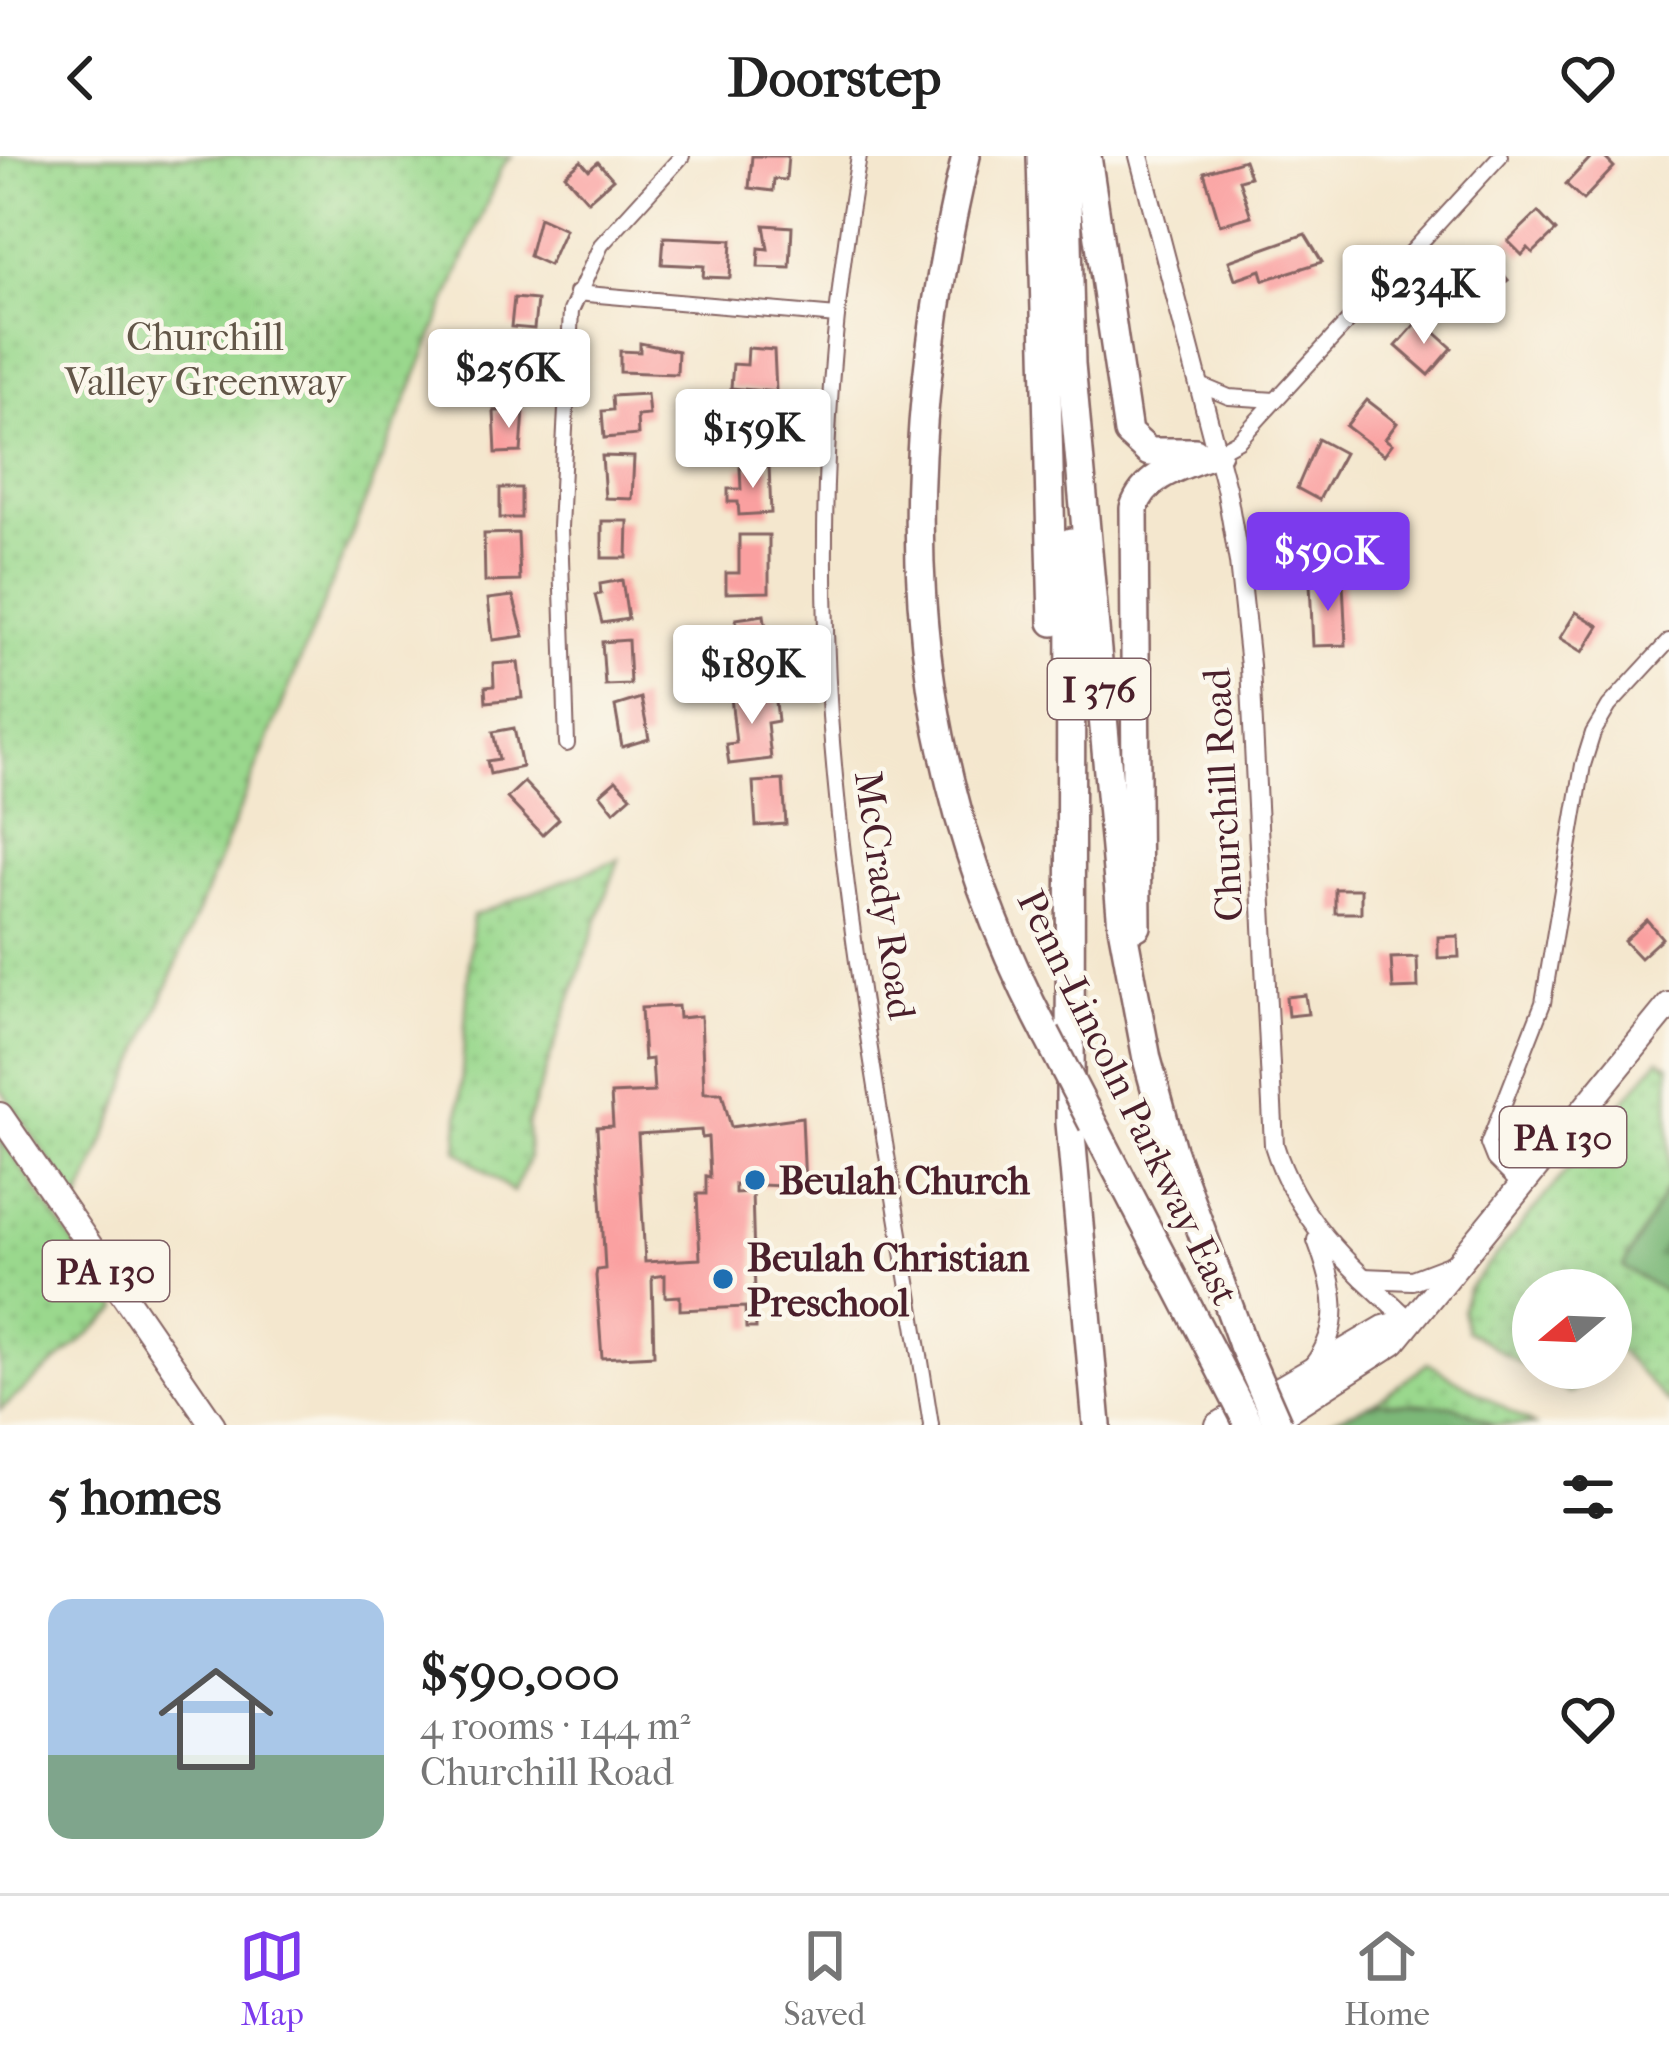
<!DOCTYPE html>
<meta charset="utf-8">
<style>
:root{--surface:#fff;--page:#f6f6f6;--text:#222;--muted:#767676;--line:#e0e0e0;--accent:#7c3aed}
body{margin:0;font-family:"IM FELL French Canon",serif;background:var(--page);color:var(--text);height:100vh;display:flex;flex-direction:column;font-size:45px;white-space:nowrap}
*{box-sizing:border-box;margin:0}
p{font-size:39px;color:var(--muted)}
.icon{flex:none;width:66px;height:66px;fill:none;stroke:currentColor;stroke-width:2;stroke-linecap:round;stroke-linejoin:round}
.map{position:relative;height:1269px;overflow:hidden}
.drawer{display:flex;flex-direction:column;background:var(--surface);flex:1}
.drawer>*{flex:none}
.needle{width:78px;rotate:251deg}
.fabs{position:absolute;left:1512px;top:1113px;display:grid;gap:24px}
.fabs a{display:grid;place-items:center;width:120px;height:120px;border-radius:50%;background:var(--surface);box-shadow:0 6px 30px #0003;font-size:60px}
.price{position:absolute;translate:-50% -102px;padding:0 27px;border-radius:12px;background:#fff;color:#222;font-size:39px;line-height:78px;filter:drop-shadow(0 3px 6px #0008)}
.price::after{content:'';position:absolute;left:50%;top:72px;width:36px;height:27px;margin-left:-18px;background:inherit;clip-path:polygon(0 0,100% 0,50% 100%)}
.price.current{background:var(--accent);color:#fff}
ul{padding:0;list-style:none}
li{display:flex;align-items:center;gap:36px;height:300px;padding:0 48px}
li span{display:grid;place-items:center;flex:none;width:336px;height:240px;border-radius:24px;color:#555}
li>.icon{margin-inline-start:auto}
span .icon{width:144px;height:144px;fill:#fffc;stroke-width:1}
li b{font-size:51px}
h2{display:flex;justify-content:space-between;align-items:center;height:144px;padding:0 48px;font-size:51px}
header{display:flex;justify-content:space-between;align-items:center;height:156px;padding:0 48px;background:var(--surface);font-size:54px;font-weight:700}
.menu{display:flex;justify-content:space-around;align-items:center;height:168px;border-top:3px solid var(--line);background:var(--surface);font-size:33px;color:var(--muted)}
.menu a{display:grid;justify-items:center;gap:6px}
.menu .current{color:var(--accent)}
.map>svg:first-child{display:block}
.green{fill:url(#green-dots);stroke:#727c5c;stroke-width:3}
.forest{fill:url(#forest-firs);stroke:#626c52;stroke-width:3}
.building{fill:#faa0a0;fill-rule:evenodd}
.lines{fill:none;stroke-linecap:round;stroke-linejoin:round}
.minor-casing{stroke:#866564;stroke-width:18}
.tertiary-casing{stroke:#866564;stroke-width:22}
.primary-casing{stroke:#866564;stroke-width:28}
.motorway-casing{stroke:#866564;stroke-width:32}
.minor{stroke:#fff;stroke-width:14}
.tertiary{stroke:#fff;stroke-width:18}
.primary{stroke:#fff;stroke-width:24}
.motorway{stroke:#fff;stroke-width:27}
.motorway-bridge-casing{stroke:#866564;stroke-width:32;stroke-linecap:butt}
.motorway-bridge{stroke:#fff;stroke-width:27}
.poi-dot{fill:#1f6fb2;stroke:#fbf7ec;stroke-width:4.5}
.labels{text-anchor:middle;stroke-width:9;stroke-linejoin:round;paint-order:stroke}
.shield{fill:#fbf7ec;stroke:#7f6065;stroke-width:3}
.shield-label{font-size:36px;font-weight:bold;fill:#4a1f2b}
.park-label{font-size:39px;fill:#625648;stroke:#fbf7ec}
.street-label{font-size:39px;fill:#4a1f2b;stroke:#fbf7ec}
.poi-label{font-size:39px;font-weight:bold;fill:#4a1f2b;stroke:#fbf7ec;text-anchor:start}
</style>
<header><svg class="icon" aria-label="back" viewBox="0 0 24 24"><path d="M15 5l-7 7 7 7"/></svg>Doorstep<svg class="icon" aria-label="heart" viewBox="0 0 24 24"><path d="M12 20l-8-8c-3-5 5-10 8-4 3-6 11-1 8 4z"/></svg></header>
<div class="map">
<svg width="1669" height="1269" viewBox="0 0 1669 1269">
<defs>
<pattern id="green-dots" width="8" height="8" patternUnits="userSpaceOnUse" patternTransform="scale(3)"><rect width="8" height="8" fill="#9ad88d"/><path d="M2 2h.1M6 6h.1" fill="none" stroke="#86b97a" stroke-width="1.8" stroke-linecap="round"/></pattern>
<pattern id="forest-firs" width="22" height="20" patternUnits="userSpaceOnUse" patternTransform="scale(3)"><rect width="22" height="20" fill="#7bb878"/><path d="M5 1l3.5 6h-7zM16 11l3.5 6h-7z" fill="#679563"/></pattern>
</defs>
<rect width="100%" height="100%" fill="#fbf7ec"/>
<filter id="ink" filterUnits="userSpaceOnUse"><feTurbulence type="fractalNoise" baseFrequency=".00833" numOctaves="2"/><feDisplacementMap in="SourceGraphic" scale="24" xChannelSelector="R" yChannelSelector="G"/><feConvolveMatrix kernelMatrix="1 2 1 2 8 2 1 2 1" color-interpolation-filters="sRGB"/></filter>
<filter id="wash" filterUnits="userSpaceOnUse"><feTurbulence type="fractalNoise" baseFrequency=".004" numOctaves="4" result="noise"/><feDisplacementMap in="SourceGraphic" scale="48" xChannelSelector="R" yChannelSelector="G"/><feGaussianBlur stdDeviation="2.7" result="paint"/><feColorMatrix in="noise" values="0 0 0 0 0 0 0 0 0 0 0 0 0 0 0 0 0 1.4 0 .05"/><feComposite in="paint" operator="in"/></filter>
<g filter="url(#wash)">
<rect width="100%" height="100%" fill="#f4e7ce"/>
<!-- green -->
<g class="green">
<path d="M 0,0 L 512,0 L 502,10 L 79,1047 L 0,932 Z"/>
<path d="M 619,703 L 527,968 L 529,1003 L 513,1036 L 457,994 L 472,760 Z"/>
<path d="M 1659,903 L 1669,910 L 1669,1028 L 1623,1111 L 1669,1138 L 1669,1248 L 1611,1186 L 1611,1134 L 1533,1134 L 1533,1212 L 1575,1212 L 1580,1231 L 1570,1238 L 1466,1174 L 1462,1152 L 1468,1133 Z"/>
<path d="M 0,981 L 119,1153 L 0,1254 Z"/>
<path d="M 1428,1207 L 1534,1269 L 1494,1269 L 1455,1250 L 1375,1246 Z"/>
</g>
<!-- forest -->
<g class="forest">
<path d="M 1669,1028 L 1669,1138 L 1668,1138 L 1623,1111 Z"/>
<path d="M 1375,1246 L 1455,1250 L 1494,1269 L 1320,1269 Z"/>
</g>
<g id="blocks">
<!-- building -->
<g class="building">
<path d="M 752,0 L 788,0 L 786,24 L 774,23 L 773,35 L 749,32 Z"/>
<path d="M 1592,0 L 1603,0 L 1614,11 L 1583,44 L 1566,28 Z"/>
<path d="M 1244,4 L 1250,21 L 1239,24 L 1251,60 L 1220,69 L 1204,16 Z"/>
<path d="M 581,5 L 589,14 L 598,6 L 613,23 L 588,45 L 565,19 Z"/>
<path d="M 1538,56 L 1556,75 L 1533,97 L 1528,92 L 1522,99 L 1508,85 Z"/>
<path d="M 539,61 L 565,73 L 549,109 L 529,100 Z"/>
<path d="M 764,69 L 792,71 L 790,112 L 758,111 L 759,92 L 768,93 Z"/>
<path d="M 1305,78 L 1322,106 L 1264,124 L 1261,114 L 1235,123 L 1229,105 Z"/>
<path d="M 664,81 L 732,84 L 730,122 L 703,121 L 704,110 L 662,108 Z"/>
<path d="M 1494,107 L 1508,124 L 1474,151 L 1461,134 Z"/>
<path d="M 514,142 L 537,144 L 534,173 L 511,171 Z"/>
<path d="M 1420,163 L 1452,192 L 1429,219 L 1396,190 Z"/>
<path d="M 640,187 L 678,195 L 677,218 L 620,216 L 620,195 L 640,196 Z"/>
<path d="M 502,190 L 530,191 L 528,237 L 482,236 L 483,215 L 501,215 Z"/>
<path d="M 748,192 L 774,194 L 776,236 L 731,232 L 733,208 L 747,209 Z"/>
<path d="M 647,238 L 649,259 L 637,260 L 638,279 L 604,282 L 602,255 L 613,254 L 612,240 Z"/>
<path d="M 1367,244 L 1397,267 L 1385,283 L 1392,288 L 1384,299 L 1346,270 Z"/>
<path d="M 740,253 L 767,253 L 772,295 L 732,295 L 732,275 L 740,275 Z"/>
<path d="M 524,254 L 521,296 L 496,297 L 494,255 Z"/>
<path d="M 1318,283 L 1344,297 L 1319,344 L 1297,332 Z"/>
<path d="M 602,300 L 634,301 L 632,343 L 605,342 Z"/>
<path d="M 769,310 L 771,357 L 739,359 L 738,346 L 728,346 L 728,333 L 741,333 L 740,312 Z"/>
<rect x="500" y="332" width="21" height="30"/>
<path d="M 602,365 L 628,365 L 627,402 L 602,402 Z"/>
<path d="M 518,377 L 520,425 L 485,426 L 484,378 Z"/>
<path d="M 739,379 L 769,379 L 769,436 L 726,437 L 726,417 L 739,417 Z"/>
<path d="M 622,424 L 628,463 L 602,467 L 595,439 L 601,438 L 600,428 Z"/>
<path d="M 1343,425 L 1346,489 L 1313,490 L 1310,427 Z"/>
<path d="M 513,440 L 524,480 L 493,484 L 488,443 Z"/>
<path d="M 1576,456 L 1599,470 L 1583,496 L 1560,482 Z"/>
<path d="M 764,459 L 771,507 L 742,511 L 736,463 Z"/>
<path d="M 628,484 L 630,528 L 605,529 L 602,486 Z"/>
<path d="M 518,506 L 522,542 L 486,546 L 485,531 L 494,530 L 493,508 Z"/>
<path d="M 775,536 L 778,565 L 767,567 L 771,603 L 729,608 L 726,588 L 736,587 L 731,541 Z"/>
<path d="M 641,542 L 649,583 L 622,591 L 615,550 Z"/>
<path d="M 514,572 L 522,611 L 490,618 L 487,605 L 499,603 L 493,576 Z"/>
<path d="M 616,624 L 631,640 L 614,655 L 600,638 Z"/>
<path d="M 783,624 L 786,668 L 756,670 L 753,626 Z"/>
<path d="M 524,626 L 559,663 L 542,679 L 507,642 Z"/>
<rect x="1335" y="733" width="26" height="24"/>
<path d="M 1647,764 L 1662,782 L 1640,802 L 1624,785 Z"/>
<path d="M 1458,780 L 1459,801 L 1438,802 L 1438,781 Z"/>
<path d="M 1417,801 L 1418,832 L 1393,833 L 1391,802 Z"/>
<path d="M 1305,839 L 1308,858 L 1288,860 L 1286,841 Z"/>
<path d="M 678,850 L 679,862 L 701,860 L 704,937 L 722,937 L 731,971 L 802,961 L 805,1031 L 735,1028 L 735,1037 L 752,1036 L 756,1172 L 746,1172 L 745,1151 L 680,1154 L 680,1140 L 665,1141 L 665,1119 L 652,1121 L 654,1199 L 602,1202 L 596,1120 L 597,1114 L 605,1113 L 597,971 L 613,970 L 611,938 L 654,936 L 652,903 L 644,904 L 641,852 ZM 701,974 L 702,982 L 708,981 L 710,1021 L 706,1020 L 706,1038 L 697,1038 L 700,1103 L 645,1106 L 638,978 Z"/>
</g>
</g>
</g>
<g filter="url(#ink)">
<use href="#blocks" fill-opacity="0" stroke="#866564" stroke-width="3"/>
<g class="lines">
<defs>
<g id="minor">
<path d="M 859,0 C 827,185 818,373 830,560 C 847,797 895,1034 931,1269"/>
<path d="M 576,137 L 837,160"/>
<path d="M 1198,228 L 1229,241 L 1275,244"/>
<path d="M 1217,296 L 1239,284 L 1500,0"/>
<path d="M 567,588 L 560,371 L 571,155 L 601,89 L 682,0"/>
<path d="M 1522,1031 L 1494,1003 L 1488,988 L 1543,847 L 1583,609 L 1593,577 L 1609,550 L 1669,485"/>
</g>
<g id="tertiary">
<path d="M 1139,0 L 1226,332 L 1239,406 L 1250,510 L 1274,989 C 1298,1067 1352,1112 1410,1165"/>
<path d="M 1363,1122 L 1412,1124 L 1457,1107"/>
<path d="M 1313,1210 C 1345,1168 1334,1130 1317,1084"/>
</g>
<g id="primary">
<path d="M 0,959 L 213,1269"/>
<path d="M 1218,1269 L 1384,1172 L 1410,1165"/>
<path d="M 1265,1269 L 1394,1186 L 1669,849"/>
</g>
<g id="motorway">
<path d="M 966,0 C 893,308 895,590 1046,877"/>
<path d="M 1041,0 L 1053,466"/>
<path d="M 1066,0 L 1071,208 L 1122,770 L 1147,903 L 1172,994 L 1243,1189"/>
<path d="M 1087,0 L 1128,277 L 1149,296 L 1195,296"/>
<path d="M 1071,386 L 1070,967 L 1097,1269"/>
<path d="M 1137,770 L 1134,352 C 1146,316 1186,309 1217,296"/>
<path d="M 1093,968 L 1215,1203"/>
</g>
</defs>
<!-- minor casing -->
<use href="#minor" class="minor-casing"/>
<!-- tertiary casing -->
<use href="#tertiary" class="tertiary-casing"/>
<!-- primary casing -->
<use href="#primary" class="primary-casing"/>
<!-- motorway casing -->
<use href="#motorway" class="motorway-casing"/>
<!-- minor -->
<use href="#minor" class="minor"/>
<!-- tertiary -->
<use href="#tertiary" class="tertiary"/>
<!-- primary -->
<use href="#primary" class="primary"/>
<!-- motorway -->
<use href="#motorway" class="motorway"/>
<defs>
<g id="motorway-bridge">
<path d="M 1046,877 L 1093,968"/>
<path d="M 1243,1189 L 1278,1269"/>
<path d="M 1215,1203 L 1249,1269"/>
</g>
</defs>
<!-- motorway-bridge casing -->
<use href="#motorway-bridge" class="motorway-bridge-casing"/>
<!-- motorway-bridge -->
<use href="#motorway-bridge" class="motorway-bridge"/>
</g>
</g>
<!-- markers -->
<g class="poi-dot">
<circle cx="755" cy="1024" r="12"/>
<circle cx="723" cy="1123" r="12"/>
</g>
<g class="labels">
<!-- shield labels -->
<g class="shield">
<rect x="1048" y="503" width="102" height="60" rx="9"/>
<rect x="1500" y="951" width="126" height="60" rx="9"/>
<rect x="43" y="1085" width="126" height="60" rx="9"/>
</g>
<g class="shield-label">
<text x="1099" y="546">I 376</text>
<text x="1563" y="994">PA 130</text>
<text x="106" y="1128">PA 130</text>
</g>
<!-- park labels -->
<g class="park-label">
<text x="205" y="194">Churchill<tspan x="205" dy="45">Valley Greenway</tspan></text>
</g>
<!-- street labels -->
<g class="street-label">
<text transform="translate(1222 639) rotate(-93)" y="14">Churchill Road</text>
<text transform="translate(886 739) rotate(82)" y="14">McCrady Road</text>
<text transform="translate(1129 941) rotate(64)" y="14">Penn-Lincoln Parkway East</text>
</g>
<!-- poi labels -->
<g class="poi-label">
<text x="779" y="1038">Beulah Church</text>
<text x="747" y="1115">Beulah Christian<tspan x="747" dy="45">Preschool</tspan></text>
</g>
</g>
</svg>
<div class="fabs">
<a><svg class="needle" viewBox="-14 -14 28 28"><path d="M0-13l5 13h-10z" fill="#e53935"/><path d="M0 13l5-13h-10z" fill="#767676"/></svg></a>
</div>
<b class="price" style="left:1424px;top:191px">$234K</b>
<b class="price" style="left:509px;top:275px">$256K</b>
<b class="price" style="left:753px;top:335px">$159K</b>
<b class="price current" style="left:1328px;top:458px">$590K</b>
<b class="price" style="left:752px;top:571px">$189K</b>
</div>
<section class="drawer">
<h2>5 homes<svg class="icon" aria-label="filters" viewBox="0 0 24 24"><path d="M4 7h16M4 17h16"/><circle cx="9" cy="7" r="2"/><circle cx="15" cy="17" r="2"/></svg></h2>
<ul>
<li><span style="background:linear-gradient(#a9c7e8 65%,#7fa58c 0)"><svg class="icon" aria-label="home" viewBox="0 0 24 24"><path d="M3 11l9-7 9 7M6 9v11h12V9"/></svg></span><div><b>$590,000</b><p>4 rooms · 144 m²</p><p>Churchill Road</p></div><svg class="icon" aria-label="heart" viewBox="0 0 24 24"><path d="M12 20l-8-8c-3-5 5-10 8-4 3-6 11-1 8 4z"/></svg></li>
</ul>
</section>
<nav class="menu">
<a class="current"><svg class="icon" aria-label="map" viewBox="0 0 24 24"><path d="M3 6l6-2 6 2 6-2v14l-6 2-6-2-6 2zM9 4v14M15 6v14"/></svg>Map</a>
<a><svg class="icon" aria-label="saved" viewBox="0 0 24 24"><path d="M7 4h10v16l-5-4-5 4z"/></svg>Saved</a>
<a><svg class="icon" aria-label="home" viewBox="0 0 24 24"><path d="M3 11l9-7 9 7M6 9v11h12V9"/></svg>Home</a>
</nav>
